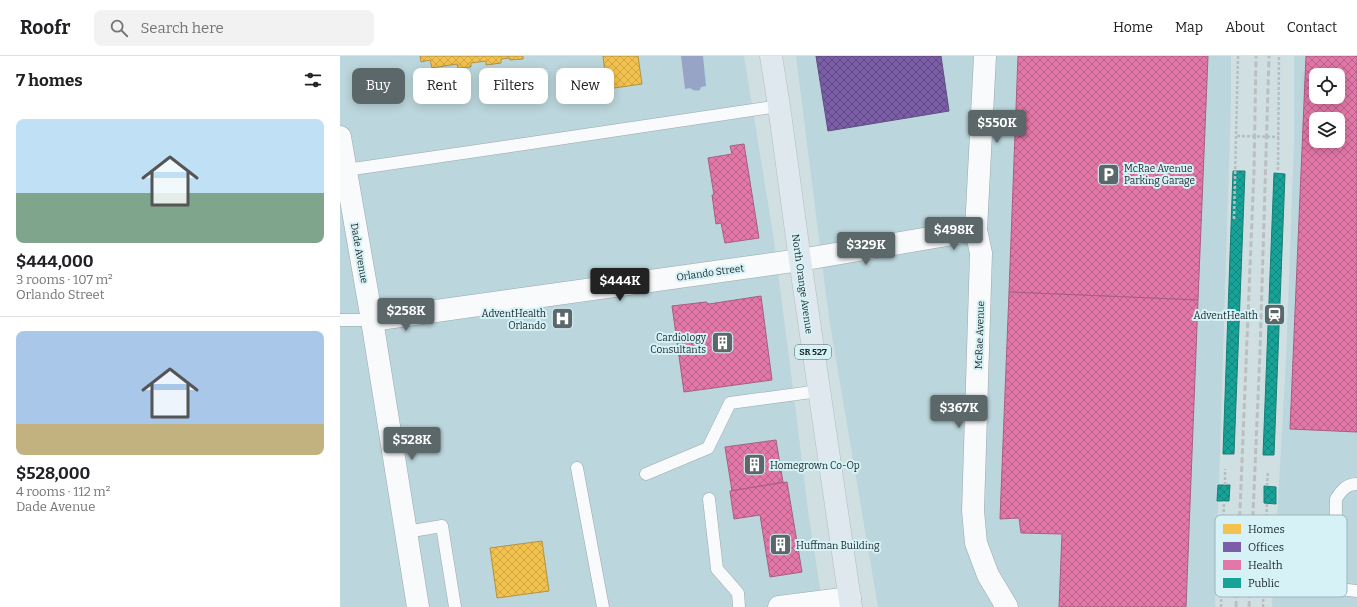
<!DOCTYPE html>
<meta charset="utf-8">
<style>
:root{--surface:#fff;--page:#f2f2f2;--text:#202124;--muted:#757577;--line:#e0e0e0;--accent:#5b6769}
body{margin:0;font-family:Bitter,serif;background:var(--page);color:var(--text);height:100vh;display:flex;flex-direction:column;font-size:15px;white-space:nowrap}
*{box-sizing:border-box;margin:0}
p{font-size:13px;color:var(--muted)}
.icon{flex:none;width:22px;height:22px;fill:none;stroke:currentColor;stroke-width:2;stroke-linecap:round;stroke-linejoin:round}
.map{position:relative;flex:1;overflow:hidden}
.details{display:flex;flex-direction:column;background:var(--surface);width:340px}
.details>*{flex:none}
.guide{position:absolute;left:12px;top:12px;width:380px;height:36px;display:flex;gap:8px}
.fabs{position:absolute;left:969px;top:12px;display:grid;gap:8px}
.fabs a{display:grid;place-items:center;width:36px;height:36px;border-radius:8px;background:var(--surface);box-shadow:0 2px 10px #0003;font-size:20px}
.price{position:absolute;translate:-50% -34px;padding:0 9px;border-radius:4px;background:var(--accent);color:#fff;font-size:13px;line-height:26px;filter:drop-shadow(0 1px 2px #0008)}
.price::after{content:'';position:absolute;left:50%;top:24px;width:12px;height:9px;margin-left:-6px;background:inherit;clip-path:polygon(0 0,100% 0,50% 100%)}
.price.active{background:#222;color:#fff}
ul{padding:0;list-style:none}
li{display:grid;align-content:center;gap:8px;height:212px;padding:0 16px}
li+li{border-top:1px solid var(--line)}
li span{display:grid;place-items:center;height:124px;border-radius:8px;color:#555}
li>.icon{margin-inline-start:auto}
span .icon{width:72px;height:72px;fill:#fffc;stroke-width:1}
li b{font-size:17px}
h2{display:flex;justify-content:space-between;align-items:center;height:48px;padding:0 16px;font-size:17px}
.pill{padding:0 14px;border-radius:8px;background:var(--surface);box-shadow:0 2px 10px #0003;font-size:14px;line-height:36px}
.pill.active{background:var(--accent);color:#fff}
header{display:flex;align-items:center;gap:24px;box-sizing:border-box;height:56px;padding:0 20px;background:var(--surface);border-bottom:1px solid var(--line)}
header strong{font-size:19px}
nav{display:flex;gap:22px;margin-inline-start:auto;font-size:14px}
.search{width:280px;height:36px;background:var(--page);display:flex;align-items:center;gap:10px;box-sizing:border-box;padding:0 14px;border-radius:8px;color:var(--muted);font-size:15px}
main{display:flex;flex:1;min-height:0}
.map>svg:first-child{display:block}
.built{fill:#bbd6dc;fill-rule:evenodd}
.water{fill:#97a4c6}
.homes{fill:url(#homes-cross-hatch);stroke:#b29343}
.offices{fill:url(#offices-cross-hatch);stroke:#5e4e81}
.health{fill:url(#health-cross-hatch);stroke:#a75f82;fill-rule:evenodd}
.public{fill:url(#public-cross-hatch);stroke:#187e76}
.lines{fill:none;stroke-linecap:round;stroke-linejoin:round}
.service-casing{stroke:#9ca8aa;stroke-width:13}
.minor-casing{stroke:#9ca8aa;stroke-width:23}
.primary-casing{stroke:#b4bcbd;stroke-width:23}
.path{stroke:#b7bebf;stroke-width:2.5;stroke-dasharray:3 2;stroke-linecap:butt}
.service{stroke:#f8fafb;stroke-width:12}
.minor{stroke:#f8fafb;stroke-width:22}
.primary{stroke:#dee8ee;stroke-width:22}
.rail{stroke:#bbbfbf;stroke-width:3;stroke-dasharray:6 3;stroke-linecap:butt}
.labels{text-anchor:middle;stroke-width:4;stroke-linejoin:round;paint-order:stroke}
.shield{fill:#d6f2f7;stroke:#546466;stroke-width:1}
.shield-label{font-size:9px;font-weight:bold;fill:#1c2728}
.poi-label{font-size:10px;fill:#1c2728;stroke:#d6f2f7;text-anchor:start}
.street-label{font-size:10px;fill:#1c2728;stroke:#d6f2f7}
.key{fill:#d6f2f7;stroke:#9eb5b9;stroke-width:1}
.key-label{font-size:11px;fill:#1c2728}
</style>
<header>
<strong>Roofr</strong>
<div class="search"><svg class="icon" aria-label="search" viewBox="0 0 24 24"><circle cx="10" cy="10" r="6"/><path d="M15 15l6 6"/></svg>Search here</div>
<nav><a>Home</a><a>Map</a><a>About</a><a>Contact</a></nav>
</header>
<main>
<section class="details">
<h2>7 homes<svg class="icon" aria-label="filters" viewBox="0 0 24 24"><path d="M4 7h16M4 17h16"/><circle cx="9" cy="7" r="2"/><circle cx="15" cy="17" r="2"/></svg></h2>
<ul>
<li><span style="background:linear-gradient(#bfe0f5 60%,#7fa58c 0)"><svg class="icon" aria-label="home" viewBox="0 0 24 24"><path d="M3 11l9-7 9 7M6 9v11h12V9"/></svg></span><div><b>$444,000</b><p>3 rooms · 107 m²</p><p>Orlando Street</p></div></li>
<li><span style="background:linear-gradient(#a9c7e8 75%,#c2b280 0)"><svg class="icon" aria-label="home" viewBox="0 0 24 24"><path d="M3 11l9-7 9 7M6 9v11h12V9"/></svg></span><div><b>$528,000</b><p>4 rooms · 112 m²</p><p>Dade Avenue</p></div></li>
</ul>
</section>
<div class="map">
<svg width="1017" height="551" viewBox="0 0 1017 551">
<defs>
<pattern id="homes-cross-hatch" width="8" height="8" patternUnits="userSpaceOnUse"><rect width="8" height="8" fill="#f2c14e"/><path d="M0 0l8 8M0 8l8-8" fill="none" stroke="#cfa644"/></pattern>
<pattern id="offices-cross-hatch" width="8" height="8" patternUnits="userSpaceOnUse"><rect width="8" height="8" fill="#7b5ea7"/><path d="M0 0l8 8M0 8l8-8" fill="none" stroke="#5e4a80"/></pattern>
<pattern id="health-cross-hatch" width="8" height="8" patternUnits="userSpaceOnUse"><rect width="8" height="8" fill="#e377a8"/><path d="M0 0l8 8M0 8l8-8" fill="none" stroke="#b76289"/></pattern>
<pattern id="public-cross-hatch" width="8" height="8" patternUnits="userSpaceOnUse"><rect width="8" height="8" fill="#17a398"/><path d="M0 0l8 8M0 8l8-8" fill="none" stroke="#14857c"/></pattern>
</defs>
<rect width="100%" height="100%" fill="#d0dfe2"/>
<!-- built -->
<g class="built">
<path d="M 0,0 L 404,0 L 433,178 L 455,348 L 468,455 L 483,551 L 0,551 Z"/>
<path d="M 456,0 L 891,0 L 891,47 L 875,551 L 538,551 L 489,262 Z"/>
<path d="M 954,0 L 1017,0 L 1017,551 L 932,551 L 946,304 L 954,88 ZM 976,19 L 998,19 L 998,41 L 976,41 ZM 976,63 L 998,63 L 998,85 L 976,85 Z"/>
</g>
<!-- water -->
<path class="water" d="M 341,0 L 363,0 L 366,30 L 361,31 L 360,34 C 356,35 354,35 350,32 L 345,33 Z"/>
<!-- homes -->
<g class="homes">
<path d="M 80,0 L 183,0 L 183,3 L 170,4 L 169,2 L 161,3 L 161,7 L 146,9 L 146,5 L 131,7 L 131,11 L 118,12 L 117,8 L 92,12 L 90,4 L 81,6 Z"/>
<path d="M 263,0 L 298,0 L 302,28 L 267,33 Z"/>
<path d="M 202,485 L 209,535 L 157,542 L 150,492 Z"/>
</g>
<!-- offices -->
<path class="offices" d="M 476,0 L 601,0 L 609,55 L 488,75 Z"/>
<!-- health -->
<g class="health">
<path d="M 678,0 L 868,0 L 858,244 L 669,236 Z"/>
<path d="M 966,0 L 1017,0 L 1017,376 L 950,373 ZM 976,19 L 998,19 L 998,41 L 976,41 ZM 976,63 L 998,63 L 998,85 L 976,85 Z"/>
<path d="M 404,88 L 419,182 L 385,187 L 381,167 L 376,168 L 372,139 L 374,139 L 368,102 L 392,98 L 390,90 Z"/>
<path d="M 669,236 L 858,244 L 846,551 L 719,551 L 722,478 L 681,477 L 679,462 L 660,463 Z"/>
<path d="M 421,240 L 432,324 L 344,336 L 332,250 L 366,246 L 369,248 Z"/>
<path d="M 436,384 L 443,426 L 392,435 L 385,391 Z"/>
<path d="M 447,426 L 462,516 L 430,521 L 420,459 L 394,463 L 390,435 Z"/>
</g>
<!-- public -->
<g class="public">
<path d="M 893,115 L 905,115 L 894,398 L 883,398 Z"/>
<path d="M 934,117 L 945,118 L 934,399 L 923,399 Z"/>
<path d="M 878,429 L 890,429 L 889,445 L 877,445 Z"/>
<path d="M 924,430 L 936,431 L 936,448 L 924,447 Z"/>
</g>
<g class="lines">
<defs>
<g id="service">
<path d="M 6,114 L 191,87 L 439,50"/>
<path d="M 0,264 L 32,264"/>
<path d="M 237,412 L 263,551"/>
<path d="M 306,418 L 368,392 L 390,347 L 479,335"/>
<path d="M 1017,428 C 1006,428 1001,435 996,443 L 995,527 L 999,533 L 1017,535"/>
<path d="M 369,443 L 377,513 L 398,537 L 399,551"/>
<path d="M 66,476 L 102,470 L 115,551"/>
</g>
<g id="minor">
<path d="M 645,0 L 636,174 L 641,197 L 633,455 L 636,487 L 648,519 L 667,551"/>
<path d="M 0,81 L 32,264 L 78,551"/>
<path d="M 32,264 L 460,204 L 636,174"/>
<path d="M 439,551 L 510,542"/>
</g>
<path id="primary" d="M 431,0 L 439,50 L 460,204 L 511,551"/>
</defs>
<!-- service casing -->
<use href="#service" class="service-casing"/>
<!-- minor casing -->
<use href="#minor" class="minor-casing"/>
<!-- primary casing -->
<use href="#primary" class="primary-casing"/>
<!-- path -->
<g class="path">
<path d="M 897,80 L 939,81"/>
<path d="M 938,114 L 939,0"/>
<path d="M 894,163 L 898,0"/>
<path d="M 885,429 L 885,413"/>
<path d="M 927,430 L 928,415"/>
<path d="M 882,500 L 925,502"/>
<path d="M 881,551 L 884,445"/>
<path d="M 923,551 L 927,448"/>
</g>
<!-- service -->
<use href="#service" class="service"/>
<!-- minor -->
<use href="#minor" class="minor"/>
<!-- primary -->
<use href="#primary" class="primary"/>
<!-- rail -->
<g class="rail">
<path d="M 896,551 L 914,114 L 916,0"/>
<path d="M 909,551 L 920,295 L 929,0"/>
</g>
</g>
<!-- icons -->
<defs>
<symbol id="parking-square" viewBox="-11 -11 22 22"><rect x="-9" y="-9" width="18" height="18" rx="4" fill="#5b6769" stroke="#d6f2f7"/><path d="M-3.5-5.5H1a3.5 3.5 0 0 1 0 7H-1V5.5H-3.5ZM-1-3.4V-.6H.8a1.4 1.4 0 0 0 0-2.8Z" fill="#fff"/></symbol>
<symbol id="station-square" viewBox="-11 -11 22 22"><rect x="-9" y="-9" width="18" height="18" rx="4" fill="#5b6769" stroke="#d6f2f7"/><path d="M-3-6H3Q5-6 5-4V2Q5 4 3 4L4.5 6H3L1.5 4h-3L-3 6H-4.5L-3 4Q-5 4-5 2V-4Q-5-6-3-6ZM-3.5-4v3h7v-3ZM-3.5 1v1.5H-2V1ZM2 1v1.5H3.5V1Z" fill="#fff"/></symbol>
<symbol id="hospital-square" viewBox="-11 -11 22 22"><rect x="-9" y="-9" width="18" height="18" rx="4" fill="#5b6769" stroke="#d6f2f7"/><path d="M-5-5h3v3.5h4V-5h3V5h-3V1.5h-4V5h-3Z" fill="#fff"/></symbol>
<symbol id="building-square" viewBox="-11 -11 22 22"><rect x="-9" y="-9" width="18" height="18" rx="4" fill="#5b6769" stroke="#d6f2f7"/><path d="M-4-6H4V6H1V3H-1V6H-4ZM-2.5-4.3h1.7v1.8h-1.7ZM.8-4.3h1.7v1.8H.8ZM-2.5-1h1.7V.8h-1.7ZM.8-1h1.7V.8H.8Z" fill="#fff"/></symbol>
</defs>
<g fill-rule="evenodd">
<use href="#parking-square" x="756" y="106" width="25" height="25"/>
<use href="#station-square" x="922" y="246" width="25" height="25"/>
<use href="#hospital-square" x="210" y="250" width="25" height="25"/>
<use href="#building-square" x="370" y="274" width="25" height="25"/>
<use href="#building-square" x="402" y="396" width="25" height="25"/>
<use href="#building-square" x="428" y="476" width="25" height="25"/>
</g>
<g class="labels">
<!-- shield labels -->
<rect class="shield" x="455" y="289" width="36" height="14" rx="3"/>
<g class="shield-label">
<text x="473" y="299">SR 527</text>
</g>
<!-- poi labels -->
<g class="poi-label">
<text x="784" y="116">McRae Avenue<tspan x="784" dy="12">Parking Garage</tspan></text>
<text x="206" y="261" text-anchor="end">AdventHealth<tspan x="206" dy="12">Orlando</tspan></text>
<text x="918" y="263" text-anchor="end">AdventHealth</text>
<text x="366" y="285" text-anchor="end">Cardiology<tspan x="366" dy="12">Consultants</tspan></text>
<text x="430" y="413">Homegrown Co-Op</text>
<text x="456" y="493">Huffman Building</text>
</g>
<!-- street labels -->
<g class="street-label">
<text transform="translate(20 197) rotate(80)" y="4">Dade Avenue</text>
<text transform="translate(370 216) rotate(-8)" y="4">Orlando Street</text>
<text transform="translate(463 228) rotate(82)" y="4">North Orange Avenue</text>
<text transform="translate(639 279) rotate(-88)" y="4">McRae Avenue</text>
</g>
</g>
<!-- legend -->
<rect x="875" y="459" width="132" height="82" rx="6" class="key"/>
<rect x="883" y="468" width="18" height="10" fill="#f2c14e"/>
<rect x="883" y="486" width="18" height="10" fill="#7b5ea7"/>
<rect x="883" y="504" width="18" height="10" fill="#e377a8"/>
<rect x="883" y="522" width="18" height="10" fill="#17a398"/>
<g class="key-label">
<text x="908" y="477">Homes</text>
<text x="908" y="495">Offices</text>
<text x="908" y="513">Health</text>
<text x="908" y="531">Public</text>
</g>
</svg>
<div class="fabs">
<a><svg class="icon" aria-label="locate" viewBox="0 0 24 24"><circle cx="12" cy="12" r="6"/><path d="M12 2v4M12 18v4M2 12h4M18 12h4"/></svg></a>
<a><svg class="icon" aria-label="layers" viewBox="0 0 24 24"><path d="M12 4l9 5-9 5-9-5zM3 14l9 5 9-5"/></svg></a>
</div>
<b class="price" style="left:657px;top:88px">$550K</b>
<b class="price" style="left:614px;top:195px">$498K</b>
<b class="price" style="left:526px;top:210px">$329K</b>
<b class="price active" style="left:280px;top:246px">$444K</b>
<b class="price" style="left:66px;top:276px">$258K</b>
<b class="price" style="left:619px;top:373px">$367K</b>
<b class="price" style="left:72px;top:405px">$528K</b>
<div class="guide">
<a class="pill active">Buy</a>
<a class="pill">Rent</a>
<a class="pill">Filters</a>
<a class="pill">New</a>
</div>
</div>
</main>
